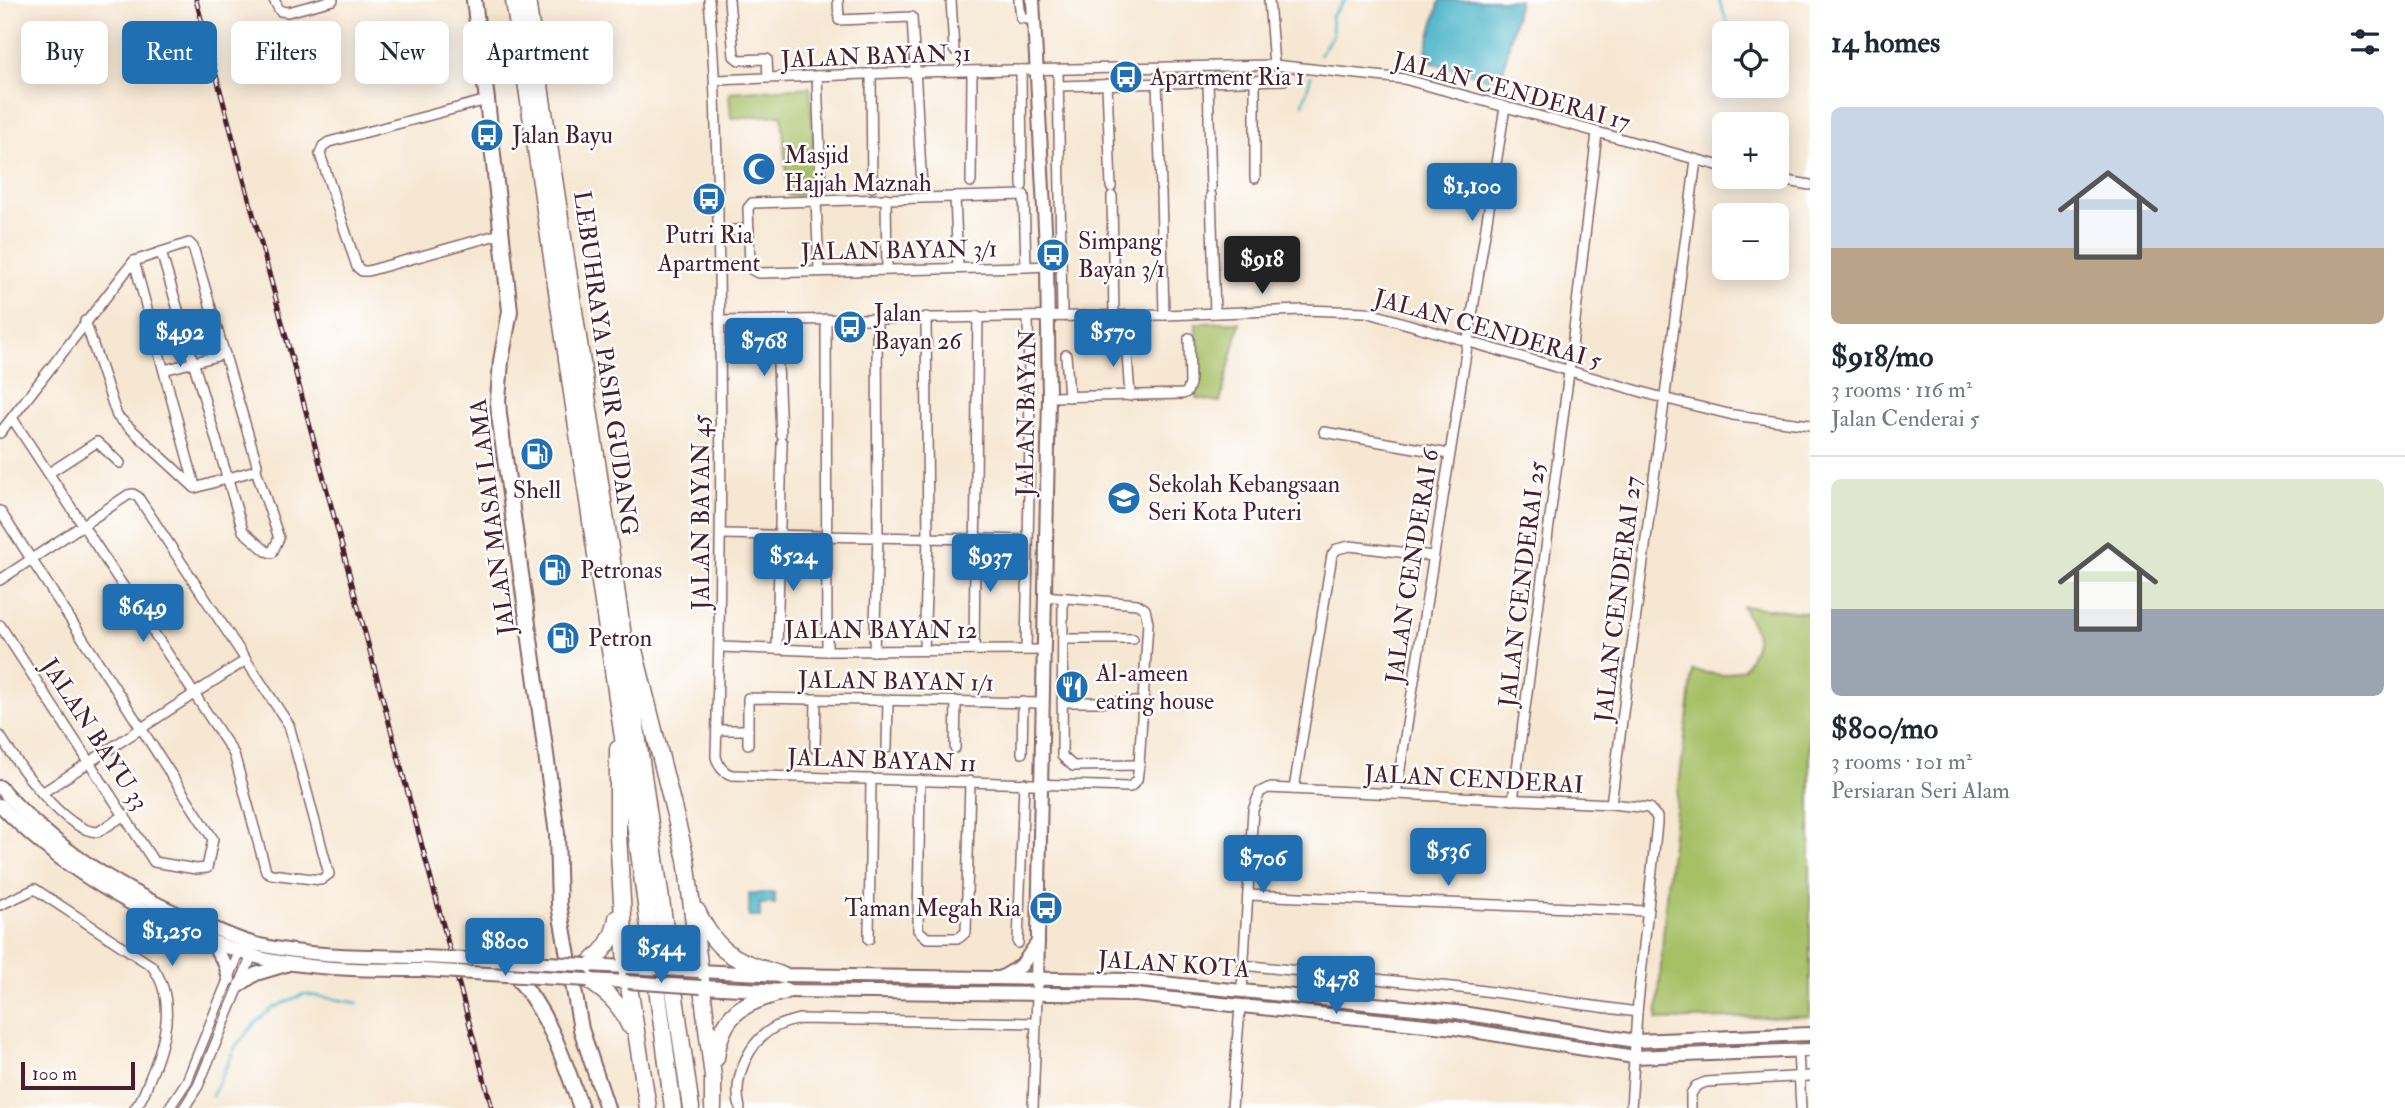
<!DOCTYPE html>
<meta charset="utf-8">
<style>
:root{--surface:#fff;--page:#f2f2f3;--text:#1f2937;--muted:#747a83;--line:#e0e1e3;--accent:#1f6fb2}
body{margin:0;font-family:"IM FELL Double Pica",serif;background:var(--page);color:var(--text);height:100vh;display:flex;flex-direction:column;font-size:26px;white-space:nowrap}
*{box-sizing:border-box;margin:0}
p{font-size:23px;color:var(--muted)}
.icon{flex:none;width:38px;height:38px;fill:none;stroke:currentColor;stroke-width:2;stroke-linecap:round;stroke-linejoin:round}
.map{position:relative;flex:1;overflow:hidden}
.sheet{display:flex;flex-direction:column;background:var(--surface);width:595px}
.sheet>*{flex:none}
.hud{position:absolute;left:21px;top:21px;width:665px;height:63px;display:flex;gap:14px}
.buttons{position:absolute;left:1712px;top:21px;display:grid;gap:14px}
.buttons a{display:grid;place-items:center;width:77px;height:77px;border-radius:10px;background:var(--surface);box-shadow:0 4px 18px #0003;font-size:35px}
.scale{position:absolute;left:21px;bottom:18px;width:114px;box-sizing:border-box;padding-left:7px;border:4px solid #4a1f2b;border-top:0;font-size:19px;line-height:24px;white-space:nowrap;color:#4a1f2b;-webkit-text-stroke:5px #fff;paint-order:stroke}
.price{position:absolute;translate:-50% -60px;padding:0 16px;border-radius:7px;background:var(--accent);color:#fff;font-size:23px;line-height:46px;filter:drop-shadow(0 2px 4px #0008)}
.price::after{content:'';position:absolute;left:50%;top:42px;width:21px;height:16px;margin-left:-10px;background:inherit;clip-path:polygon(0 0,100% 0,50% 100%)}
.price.active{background:#222;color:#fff}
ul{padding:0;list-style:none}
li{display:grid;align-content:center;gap:14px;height:371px;padding:0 21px}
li+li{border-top:2px solid var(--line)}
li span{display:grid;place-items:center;height:217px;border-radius:10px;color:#555}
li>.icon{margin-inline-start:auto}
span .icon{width:126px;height:126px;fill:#fffc;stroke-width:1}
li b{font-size:30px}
h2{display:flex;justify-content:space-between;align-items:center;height:84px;padding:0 21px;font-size:30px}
.pill{padding:0 24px;border-radius:10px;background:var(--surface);box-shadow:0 4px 18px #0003;font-size:24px;line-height:63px}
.pill.active{background:var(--accent);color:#fff}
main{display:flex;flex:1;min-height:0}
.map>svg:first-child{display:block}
.green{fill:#a6c066;stroke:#787048;stroke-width:2}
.water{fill:#49b3c7;stroke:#4a6979;stroke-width:2}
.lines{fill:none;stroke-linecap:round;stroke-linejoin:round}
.stream{stroke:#49b3c7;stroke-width:2.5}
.street-casing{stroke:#866565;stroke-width:12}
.secondary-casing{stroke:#866565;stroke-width:16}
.primary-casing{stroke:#866565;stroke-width:18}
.highway-casing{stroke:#866565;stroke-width:19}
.street{stroke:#fff;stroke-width:9}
.secondary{stroke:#fff;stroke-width:12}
.primary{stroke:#fff;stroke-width:14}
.highway{stroke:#fff;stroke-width:16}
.rail-casing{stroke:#4a1f2b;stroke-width:5}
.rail{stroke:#fff;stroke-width:2.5;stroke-dasharray:8;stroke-linecap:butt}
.secondary-bridge-casing{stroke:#866565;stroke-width:16;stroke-linecap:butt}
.secondary-bridge{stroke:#fff;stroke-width:12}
.labels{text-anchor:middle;stroke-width:5;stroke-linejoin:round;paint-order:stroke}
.street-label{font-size:24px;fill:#4a1f2b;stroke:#fff}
.poi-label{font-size:24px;fill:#4a1f2b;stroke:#fff;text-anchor:start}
</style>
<main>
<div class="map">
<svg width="1810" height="1108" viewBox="0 0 1810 1108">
<rect width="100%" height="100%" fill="#fff"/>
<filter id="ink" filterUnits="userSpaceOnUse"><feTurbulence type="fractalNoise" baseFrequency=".0143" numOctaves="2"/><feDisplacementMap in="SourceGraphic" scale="14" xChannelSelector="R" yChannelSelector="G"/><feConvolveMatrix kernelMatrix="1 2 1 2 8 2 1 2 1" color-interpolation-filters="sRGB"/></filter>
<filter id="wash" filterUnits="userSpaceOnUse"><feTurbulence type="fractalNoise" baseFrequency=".00686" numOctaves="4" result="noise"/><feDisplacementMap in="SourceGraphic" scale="28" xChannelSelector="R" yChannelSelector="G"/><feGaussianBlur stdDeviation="1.57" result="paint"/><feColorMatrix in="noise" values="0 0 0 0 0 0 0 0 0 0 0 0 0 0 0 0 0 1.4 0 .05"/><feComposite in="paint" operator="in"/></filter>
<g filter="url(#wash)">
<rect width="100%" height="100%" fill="#f6e7d2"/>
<!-- green -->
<g class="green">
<path d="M 810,87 L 817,194 L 788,196 L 782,115 L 731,118 L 729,92 Z"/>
<path d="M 1240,322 L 1220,402 L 1196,398 L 1196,323 Z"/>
<path d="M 1742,606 L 1810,613 L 1810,1016 L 1657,1020 L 1667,884 L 1693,671 L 1722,675 L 1744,669 C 1761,637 1760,638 1742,606 Z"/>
</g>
<!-- water -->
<g class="water">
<path d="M 1440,0 L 1519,0 L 1503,72 L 1496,77 L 1488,79 L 1429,62 L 1425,54 Z"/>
<path d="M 749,893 L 775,893 L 775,904 L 760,904 L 760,917 L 749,917 Z"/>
</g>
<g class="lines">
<!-- stream -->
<g class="stream">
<path d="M 1719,0 L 1731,33"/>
<path d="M 1319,55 L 1333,35 L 1331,17 L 1345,0"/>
<path d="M 1303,104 L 1311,76"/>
<path d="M 212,1096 L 236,1046 L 256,1022 L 273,1008 L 304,994 L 358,1003"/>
</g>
</g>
</g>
<g filter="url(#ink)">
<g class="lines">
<defs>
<g id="street">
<path d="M 274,0 L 280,11 L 288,12 L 333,0"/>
<path d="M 709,0 C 717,90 717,180 719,270 C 722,433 721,595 716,757 C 719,766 722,772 732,775 L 1130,787 L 1137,780 L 1139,765 L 1148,623 L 1145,609 L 1137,604 L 1044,596"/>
<path d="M 729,0 L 734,56 L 739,60 L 767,59 L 768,78"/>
<path d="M 838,0 L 839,20 L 912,17 L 922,188"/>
<path d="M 951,0 L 954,50"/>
<path d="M 1019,0 L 1021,18 L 1034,20"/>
<path d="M 1269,0 L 1274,65"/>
<path d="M 1021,70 L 1022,186"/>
<path d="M 1058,70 L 1062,316"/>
<path d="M 871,74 L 872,187"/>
<path d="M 817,76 L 821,184"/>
<path d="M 716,80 L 915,72 L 1274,65 L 1404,79 L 1724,167"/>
<path d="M 1208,81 L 1211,188"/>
<path d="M 1255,81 L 1255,178"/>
<path d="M 1157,83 L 1161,187"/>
<path d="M 1107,84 L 1111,187"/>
<path d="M 1058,86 L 1284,80"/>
<path d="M 487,100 L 329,142 L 323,146 L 320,154 L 357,267 L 362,271 L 368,271 L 500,234"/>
<path d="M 1765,177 L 1810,185"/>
<path d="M 971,182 L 972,72"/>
<path d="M 1161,192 L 1164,315"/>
<path d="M 1211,195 L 1215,313"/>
<path d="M 955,196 L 958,268"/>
<path d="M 1112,196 L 1114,316"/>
<path d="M 886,198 L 887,269"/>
<path d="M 816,201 L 819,271"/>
<path d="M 718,231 L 749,229"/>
<path d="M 161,252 L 243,531 L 266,551 L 272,553 L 279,538 L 256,470"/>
<path d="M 134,261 L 195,486"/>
<path d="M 1026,267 L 1024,195 L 784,202 L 752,203 L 748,208 L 750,265 L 752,270 L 758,273 L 1026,267 L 1047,266"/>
<path d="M 826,319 L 827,651"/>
<path d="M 776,320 L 781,434"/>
<path d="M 720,321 L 1164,315 L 1303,310 L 1366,312 L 1663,398 L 1733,415 L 1810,425"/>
<path d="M 1126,341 L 1130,396"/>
<path d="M 1066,355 L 1069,397"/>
<path d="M 164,370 L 225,354"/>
<path d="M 1049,397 L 1183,394 L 1187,392 L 1190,384 L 1189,338"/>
<path d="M 1324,432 L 1449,454"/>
<path d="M 0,433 L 134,261 L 189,243 L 193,247 L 257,464 L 256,470 L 195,488 L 117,416 L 85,321"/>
<path d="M 49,473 L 97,442 L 120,463"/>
<path d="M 0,511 L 213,839 L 207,868 L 196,869 L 154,862 L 0,625"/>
<path d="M 722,534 L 1028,540"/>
<path d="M 0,580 L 128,495 L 133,494 L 138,497 L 289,725 L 329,874 L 321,880 L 271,874 L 266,871 L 234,754 L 12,418"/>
<path d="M 1063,598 L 1062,756 L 1073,766 L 1139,765"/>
<path d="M 1063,639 L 1133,639"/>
<path d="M 719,647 L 827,651 L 1043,650"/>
<path d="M 777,649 L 782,442"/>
<path d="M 974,649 L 978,316"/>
<path d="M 924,650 L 928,538 L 926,317"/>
<path d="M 1026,650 L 1030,438 L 1028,317"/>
<path d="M 874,651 L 878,537 L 877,318"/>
<path d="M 1062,702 L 1142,702"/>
<path d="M 717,730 L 748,730"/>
<path d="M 0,736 C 17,763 64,832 98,832 L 125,815"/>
<path d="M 748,744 L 748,698 L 1042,703"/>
<path d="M 815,748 L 816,699"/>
<path d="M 887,748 L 888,700"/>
<path d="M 955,748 L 956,701"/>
<path d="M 1022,753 L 1023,702"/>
<path d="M 920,780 L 918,930 L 927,938 L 959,938 L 966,932 L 970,781"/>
<path d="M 1294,789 L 1332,555 L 1337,549 L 1350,546 L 1432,556"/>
<path d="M 42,793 L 246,660"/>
<path d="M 1396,794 L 1505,107"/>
<path d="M 1513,800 L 1569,372 L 1597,133"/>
<path d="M 1611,804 L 1696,160"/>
<path d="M 1248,895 L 1646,911"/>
<path d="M 0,905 L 35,889 L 152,966 C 177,1000 165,1042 150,1078 C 146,1088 143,1100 135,1108"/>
<path d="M 869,939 L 871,779"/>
<path d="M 1018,943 L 1024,783"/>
<path d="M 1243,965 L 1470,989 L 1637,1012"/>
<path d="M 1242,990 L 1253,810 L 1260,792 L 1268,788 L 1611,804 L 1649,808 L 1657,817 L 1657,823 L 1637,1012 L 1631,1108"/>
<path d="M 1798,1050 L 1801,1108"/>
<path d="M 169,1108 L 187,1081 L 241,948"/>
<path d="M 184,1108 L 198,1086 L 253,953"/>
<path d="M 740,1108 C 732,1078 749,1040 777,1026 C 784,1023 792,1021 799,1019 L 1036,1023"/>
<path d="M 1033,1108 L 1037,995"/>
<path d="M 1232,1108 L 1240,1007"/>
<path d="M 1691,1108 L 1691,1094 L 1696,1086 L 1706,1082 L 1810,1076"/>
</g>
<g id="secondary">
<path d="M 1033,0 L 1047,266 L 1049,397 L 1037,984"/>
<path d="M 0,787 C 57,852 131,896 210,927 C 226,933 243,942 260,945 C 313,957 370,956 424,957"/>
<path d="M 0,805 C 57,865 128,907 204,938 C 229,948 254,958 280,962 C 328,970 376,970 424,970"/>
<path d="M 211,942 L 225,964 L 229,979"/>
<path d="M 588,965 L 626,967"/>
<path d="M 699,971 L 781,975 L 1131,980 L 1456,1012 L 1635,1041 L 1810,1034"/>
<path d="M 1002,977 L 1021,966 L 1038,942"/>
<path d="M 588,980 L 628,982"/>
<path d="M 240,985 L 256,974 L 286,965"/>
<path d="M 701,987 L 785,991 L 1135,995 L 1455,1028 L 1634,1057 L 1810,1050"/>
</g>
<g id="primary">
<path d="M 474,0 L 487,100 L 510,311 L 501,361 L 498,400 L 499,415 L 557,834 L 559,905 L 581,1029 L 607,1108"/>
<path d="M 515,975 C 549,1014 564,1060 581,1108"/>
</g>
<g id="highway">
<path d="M 514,0 L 631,792 L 673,1108"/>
<path d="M 527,0 L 616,588 L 691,1108"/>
<path d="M 633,646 L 686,859 L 713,1077 L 713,1108"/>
<path d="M 618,749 L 618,835 L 626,967 L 648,1108"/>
<path d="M 697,911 C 718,956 737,960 781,975"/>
<path d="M 588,965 C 604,951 614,939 617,918"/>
<path d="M 588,980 C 607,993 620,1003 629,1025"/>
<path d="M 716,1058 C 721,1012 745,1002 785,991"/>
</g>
</defs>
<!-- street casing -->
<use href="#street" class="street-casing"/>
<!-- secondary casing -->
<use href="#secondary" class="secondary-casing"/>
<!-- primary casing -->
<use href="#primary" class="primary-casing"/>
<!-- highway casing -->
<use href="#highway" class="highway-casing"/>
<!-- street -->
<use href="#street" class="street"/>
<!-- secondary -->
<use href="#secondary" class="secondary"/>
<!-- primary -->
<use href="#primary" class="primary"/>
<!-- highway -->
<use href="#highway" class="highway"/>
<defs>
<path id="rail" d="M 196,0 L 492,1108"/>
</defs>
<!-- rail casing -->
<use href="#rail" class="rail-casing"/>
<!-- rail -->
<use href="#rail" class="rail"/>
<defs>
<g id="secondary-bridge">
<path d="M 424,957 L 588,965"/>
<path d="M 626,967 L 699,971"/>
<path d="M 424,970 L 588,980"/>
<path d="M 628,982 L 701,987"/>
</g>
</defs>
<!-- secondary-bridge casing -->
<use href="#secondary-bridge" class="secondary-bridge-casing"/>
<!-- secondary-bridge -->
<use href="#secondary-bridge" class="secondary-bridge"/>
</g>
</g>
<!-- icons -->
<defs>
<symbol id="bus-disc" viewBox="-11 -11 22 22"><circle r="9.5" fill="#1f6fb2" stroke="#fff"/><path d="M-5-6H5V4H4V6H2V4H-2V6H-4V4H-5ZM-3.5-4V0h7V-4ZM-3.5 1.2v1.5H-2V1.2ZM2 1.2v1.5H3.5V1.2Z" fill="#fff"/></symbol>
<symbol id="mosque-disc" viewBox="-11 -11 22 22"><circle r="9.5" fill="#1f6fb2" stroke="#fff"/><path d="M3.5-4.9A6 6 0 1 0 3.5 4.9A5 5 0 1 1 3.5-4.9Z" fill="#fff"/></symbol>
<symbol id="fuel-disc" viewBox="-11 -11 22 22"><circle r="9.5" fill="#1f6fb2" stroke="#fff"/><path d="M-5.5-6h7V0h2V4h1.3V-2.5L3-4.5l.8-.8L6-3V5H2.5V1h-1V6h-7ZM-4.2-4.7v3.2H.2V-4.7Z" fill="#fff"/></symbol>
<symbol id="school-disc" viewBox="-11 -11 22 22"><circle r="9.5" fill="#1f6fb2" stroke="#fff"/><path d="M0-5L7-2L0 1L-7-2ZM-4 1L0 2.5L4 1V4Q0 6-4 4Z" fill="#fff"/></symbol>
<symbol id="restaurant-disc" viewBox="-11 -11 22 22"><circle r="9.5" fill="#1f6fb2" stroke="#fff"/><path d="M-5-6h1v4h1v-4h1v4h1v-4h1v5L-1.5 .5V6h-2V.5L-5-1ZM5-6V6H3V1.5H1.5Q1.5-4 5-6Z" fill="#fff"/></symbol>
</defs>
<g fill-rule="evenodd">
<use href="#bus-disc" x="1107" y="58" width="38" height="38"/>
<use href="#bus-disc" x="468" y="116" width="38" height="38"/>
<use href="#mosque-disc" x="740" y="150" width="38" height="38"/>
<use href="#bus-disc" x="690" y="180" width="38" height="38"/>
<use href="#bus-disc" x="1034" y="236" width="38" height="38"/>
<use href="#bus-disc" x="831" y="308" width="38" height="38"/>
<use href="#fuel-disc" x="518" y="435" width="38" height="38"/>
<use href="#school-disc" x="1105" y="479" width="38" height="38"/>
<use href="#fuel-disc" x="536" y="551" width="38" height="38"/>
<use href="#fuel-disc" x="544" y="619" width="38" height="38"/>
<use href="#restaurant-disc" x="1053" y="668" width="38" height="38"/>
<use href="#bus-disc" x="1027" y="889" width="38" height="38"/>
</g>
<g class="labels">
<!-- street labels -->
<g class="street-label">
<text transform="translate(876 56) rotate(-2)" y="8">JALAN BAYAN 31</text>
<text transform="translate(1512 91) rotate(15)" y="8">JALAN CENDERAI 17</text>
<text transform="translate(899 250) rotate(-1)" y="8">JALAN BAYAN 3/1</text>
<text transform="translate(1488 329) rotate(16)" y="8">JALAN CENDERAI 5</text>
<text transform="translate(606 363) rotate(82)" y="8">LEBUHRAYA PASIR GUDANG</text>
<text transform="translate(1026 413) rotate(-89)" y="8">JALAN BAYAN</text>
<text transform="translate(701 512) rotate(-90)" y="8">JALAN BAYAN 45</text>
<text transform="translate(492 517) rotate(-97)" y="8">JALAN MASAI LAMA</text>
<text transform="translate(1412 566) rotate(-81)" y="8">JALAN CENDERAI 6</text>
<text transform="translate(1522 584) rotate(-83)" y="8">JALAN CENDERAI 25</text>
<text transform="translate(1618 599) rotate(-83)" y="8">JALAN CENDERAI 27</text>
<text x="881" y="638">JALAN BAYAN 12</text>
<text transform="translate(896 681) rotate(1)" y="8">JALAN BAYAN 1/1</text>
<text transform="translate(95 734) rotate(57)" y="8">JALAN BAYU 33</text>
<text transform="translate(882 760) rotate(2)" y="8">JALAN BAYAN 11</text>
<text transform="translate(1474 779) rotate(3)" y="8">JALAN CENDERAI</text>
<text transform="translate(1174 964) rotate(4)" y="8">JALAN KOTA</text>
</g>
<!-- poi labels -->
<g class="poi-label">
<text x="1150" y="85">Apartment Ria 1</text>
<text x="512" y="143">Jalan Bayu</text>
<text x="784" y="163">Masjid<tspan x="784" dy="28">Hajjah Maznah</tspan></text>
<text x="709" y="243" text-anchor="middle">Putri Ria<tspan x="709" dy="28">Apartment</tspan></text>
<text x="1078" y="249">Simpang<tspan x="1078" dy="28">Bayan 3/1</tspan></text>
<text x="874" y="321">Jalan<tspan x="874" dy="28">Bayan 26</tspan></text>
<text x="1148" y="492">Sekolah Kebangsaan<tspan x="1148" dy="28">Seri Kota Puteri</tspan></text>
<text x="537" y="498" text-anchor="middle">Shell</text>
<text x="580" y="578">Petronas</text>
<text x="588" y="646">Petron</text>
<text x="1096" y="681">Al-ameen<tspan x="1096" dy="28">eating house</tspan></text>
<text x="1021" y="916" text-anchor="end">Taman Megah Ria</text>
</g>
</g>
</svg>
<div class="buttons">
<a><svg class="icon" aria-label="locate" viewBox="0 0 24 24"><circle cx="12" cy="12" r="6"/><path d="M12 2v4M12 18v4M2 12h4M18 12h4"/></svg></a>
<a>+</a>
<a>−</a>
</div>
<div class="scale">100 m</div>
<b class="price" style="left:1472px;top:223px">$1,100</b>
<b class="price active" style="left:1262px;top:296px">$918</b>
<b class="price" style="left:180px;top:369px">$492</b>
<b class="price" style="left:1113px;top:369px">$570</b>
<b class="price" style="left:764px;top:378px">$768</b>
<b class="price" style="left:793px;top:593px">$524</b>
<b class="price" style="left:990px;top:594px">$937</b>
<b class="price" style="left:143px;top:644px">$649</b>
<b class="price" style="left:1448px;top:888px">$536</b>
<b class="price" style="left:1263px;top:895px">$706</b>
<b class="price" style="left:172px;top:968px">$1,250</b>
<b class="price" style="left:505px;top:978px">$800</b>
<b class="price" style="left:661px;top:985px">$544</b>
<b class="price" style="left:1336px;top:1016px">$478</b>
<div class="hud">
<a class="pill">Buy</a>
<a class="pill active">Rent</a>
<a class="pill">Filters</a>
<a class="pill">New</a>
<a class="pill">Apartment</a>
</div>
</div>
<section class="sheet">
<h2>14 homes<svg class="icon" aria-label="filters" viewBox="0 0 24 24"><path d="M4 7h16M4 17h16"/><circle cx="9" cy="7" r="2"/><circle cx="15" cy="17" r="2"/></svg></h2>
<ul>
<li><span style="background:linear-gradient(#c9d6e8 65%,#b9a48a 0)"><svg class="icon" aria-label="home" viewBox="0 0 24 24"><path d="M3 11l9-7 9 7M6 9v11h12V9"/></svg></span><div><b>$918/mo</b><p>3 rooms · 116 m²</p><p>Jalan Cenderai 5</p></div></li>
<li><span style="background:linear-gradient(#dfe7d0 60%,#9aa5b1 0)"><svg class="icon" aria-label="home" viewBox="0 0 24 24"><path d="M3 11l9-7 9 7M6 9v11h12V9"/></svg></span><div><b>$800/mo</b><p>3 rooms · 101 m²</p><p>Persiaran Seri Alam</p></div></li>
</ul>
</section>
</main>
